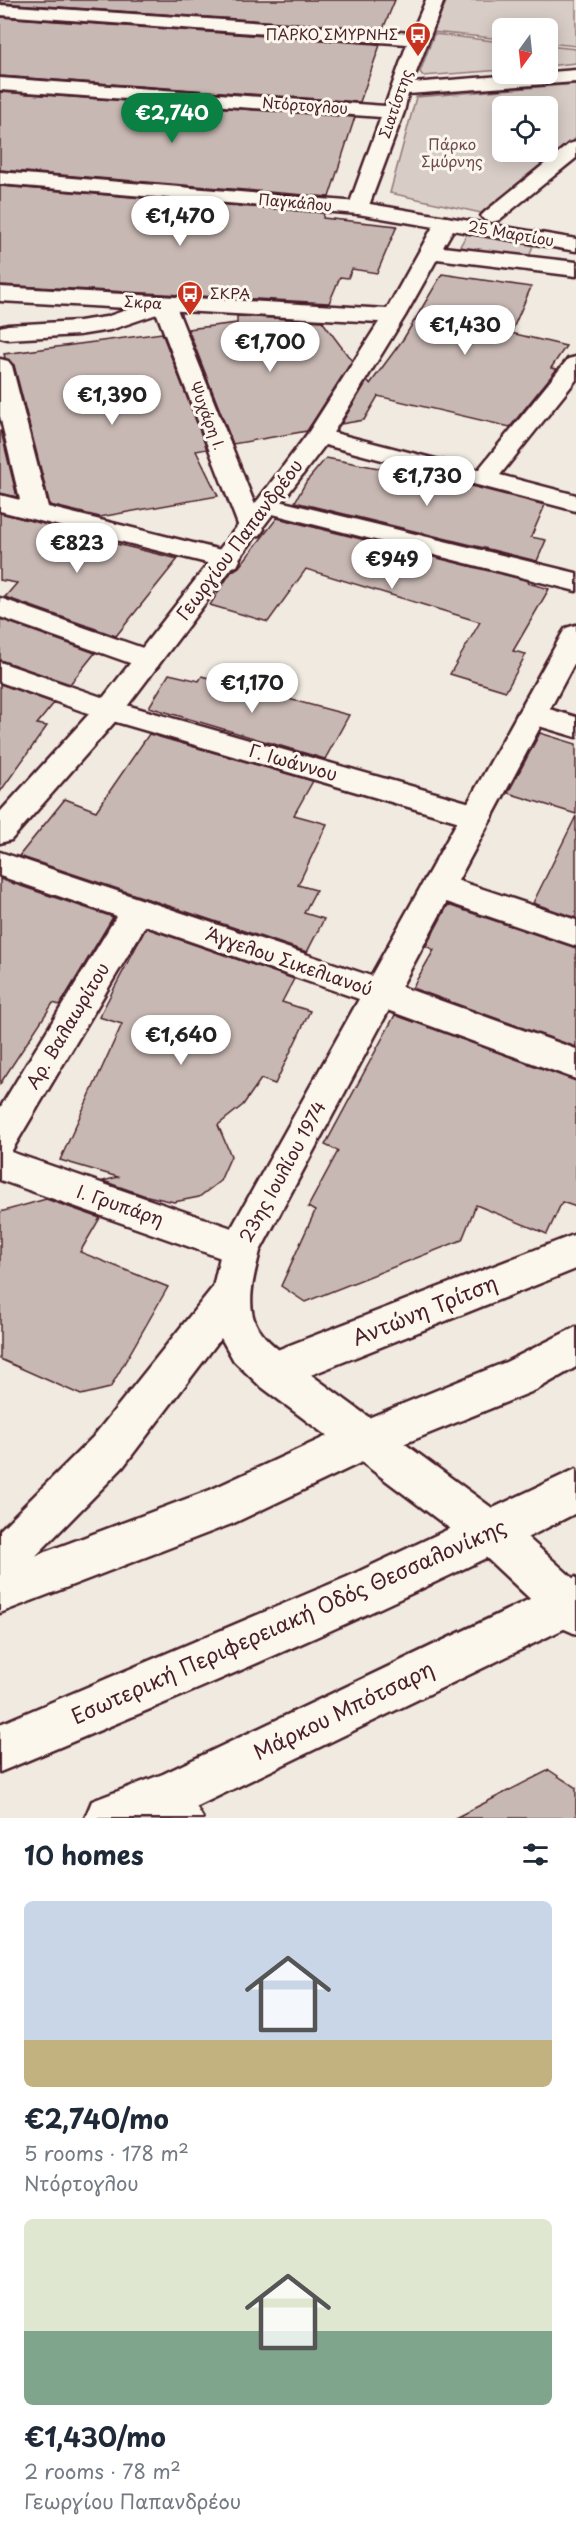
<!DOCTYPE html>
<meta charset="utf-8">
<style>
:root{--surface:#fff;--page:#f2f2f3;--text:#1f2937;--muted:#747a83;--accent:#0b8043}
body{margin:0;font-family:"Playpen Sans",sans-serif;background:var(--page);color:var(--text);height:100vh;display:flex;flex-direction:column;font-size:22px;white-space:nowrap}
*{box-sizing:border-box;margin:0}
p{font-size:20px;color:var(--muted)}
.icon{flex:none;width:33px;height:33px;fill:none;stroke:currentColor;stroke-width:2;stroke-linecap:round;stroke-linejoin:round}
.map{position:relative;height:1818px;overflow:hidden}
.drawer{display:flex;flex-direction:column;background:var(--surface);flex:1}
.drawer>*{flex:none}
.needle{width:39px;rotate:195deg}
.buttons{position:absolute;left:492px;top:18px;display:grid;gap:12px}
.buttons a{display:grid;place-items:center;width:66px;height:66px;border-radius:9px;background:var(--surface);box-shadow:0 3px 15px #0003;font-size:30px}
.price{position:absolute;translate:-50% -51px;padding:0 14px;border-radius:21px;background:#fff;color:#222;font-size:20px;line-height:39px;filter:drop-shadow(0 2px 3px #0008)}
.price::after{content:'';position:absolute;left:50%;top:36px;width:18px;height:14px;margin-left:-9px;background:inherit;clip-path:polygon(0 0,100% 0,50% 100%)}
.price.on{background:var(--accent);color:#fff}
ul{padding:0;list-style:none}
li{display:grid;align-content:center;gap:12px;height:318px;padding:0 24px}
li span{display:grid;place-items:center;height:186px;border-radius:9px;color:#555}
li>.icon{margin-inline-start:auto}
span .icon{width:108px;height:108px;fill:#fffc;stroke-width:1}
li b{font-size:26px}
h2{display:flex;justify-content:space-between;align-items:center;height:72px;padding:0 24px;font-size:26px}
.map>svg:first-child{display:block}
.green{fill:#d8ccc6;stroke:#917678;stroke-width:1.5;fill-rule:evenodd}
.building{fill:#c8b8b3;stroke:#4a1f2b;stroke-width:1.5}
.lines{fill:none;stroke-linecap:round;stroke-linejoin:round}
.service-casing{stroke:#4a1f2b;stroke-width:4}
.minor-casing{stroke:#4a1f2b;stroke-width:5}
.tertiary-casing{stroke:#4a1f2b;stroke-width:5}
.trunk-casing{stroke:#4a1f2b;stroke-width:5}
.service{fill:#fbf7ec;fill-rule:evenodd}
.minor{fill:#fbf7ec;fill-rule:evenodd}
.tertiary{fill:#fbf7ec;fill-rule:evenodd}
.trunk{fill:#fbf7ec;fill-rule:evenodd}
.labels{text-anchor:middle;stroke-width:6;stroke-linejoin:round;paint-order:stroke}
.far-poi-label{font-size:15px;fill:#4a1f2b;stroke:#fbf7ec;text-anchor:end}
.far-street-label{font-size:15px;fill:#4a1f2b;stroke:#fbf7ec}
.far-park-label{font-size:15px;fill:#6e4a52;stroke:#fbf7ec}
.street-label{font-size:18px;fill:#4a1f2b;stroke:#fbf7ec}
.near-street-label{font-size:21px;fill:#4a1f2b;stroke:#fbf7ec}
</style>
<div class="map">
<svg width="576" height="1818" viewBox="0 0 576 1818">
<rect width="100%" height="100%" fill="#f0eae0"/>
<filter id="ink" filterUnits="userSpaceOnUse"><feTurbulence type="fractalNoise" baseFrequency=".0167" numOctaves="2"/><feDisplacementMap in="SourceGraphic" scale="12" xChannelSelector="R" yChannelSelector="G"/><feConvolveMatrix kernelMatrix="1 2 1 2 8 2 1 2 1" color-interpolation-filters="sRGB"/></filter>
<g filter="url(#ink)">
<!-- green -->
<g class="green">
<path d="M 447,0 L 576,0 L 576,46 L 548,43 L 548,28 L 502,28 L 502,39 L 433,32 Z"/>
<path d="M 434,34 L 502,42 L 502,70 L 423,76 L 420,72 Z"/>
<path d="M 548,46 L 576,49 L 576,63 L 548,66 Z"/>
<path d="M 576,84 L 576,138 L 481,213 L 390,193 L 416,97 ZM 502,106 L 548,106 L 548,152 L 502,152 Z"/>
<path d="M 467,234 L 533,245 L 529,258 L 459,248 Z"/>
</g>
<!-- building -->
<g class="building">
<path d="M 0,0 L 395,0 L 383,29 L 0,3 Z"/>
<path d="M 0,17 L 376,44 L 380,45 L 360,102 L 0,76 Z"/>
<path d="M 0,92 L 355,117 L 329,197 L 0,170 Z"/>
<path d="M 0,186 L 324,213 L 323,218 L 397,226 L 377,273 L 352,269 L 348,278 L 340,277 L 329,303 L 0,285 Z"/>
<path d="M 442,274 L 531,287 L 511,333 L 566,346 L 551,368 L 557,369 L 510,427 L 378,396 L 364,420 L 341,424 L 367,381 L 370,384 L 404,338 Z"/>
<path d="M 237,316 L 322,321 L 352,361 L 307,431 L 233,444 L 188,329 L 237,323 Z"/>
<path d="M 162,333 L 207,449 L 196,451 L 218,496 L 100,517 L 50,505 L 14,365 L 5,358 L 4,354 Z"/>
<path d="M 0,431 L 1,431 L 17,497 L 0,493 Z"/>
<path d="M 326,458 L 463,484 L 545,505 L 531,537 L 546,540 L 537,561 L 295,502 L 306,482 Z"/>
<path d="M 0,513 L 52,526 L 47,527 L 178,559 L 116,636 L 5,597 L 17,583 L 0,580 Z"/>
<path d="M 277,518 L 529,581 L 528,583 L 549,589 L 513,651 L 526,654 L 506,691 L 450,674 L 480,622 L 306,569 L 268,622 L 210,605 L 231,572 L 239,567 Z"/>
<path d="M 0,619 L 95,653 L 70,684 L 0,660 Z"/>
<path d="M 169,674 L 199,681 L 202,676 L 349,715 L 325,759 L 149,707 Z"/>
<path d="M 0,684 L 54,703 L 37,724 L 47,726 L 0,792 Z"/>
<path d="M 540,733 L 576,744 L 576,814 L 508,793 Z"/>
<path d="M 149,734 L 313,781 L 294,815 L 327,824 L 298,885 L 316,890 L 304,913 L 324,919 L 307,952 L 19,856 L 65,799 L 96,811 Z"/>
<path d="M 576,816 L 576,918 L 533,903 Z"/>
<path d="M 0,879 L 113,917 L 60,1005 L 53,1003 L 0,1084 Z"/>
<path d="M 448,905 L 576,948 L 576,1047 L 412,988 L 434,950 L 426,946 Z"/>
<path d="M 146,928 L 294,979 L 282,1002 L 310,1011 L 275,1084 L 261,1079 L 243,1105 L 218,1125 L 231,1156 L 220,1181 L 199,1197 L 174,1202 L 143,1195 L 103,1181 L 118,1177 L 60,1160 L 122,1024 L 99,1017 Z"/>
<path d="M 395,1015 L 576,1081 L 576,1207 L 562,1202 L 547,1234 L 476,1205 L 462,1240 L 305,1302 L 281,1286 L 315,1211 L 308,1207 L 338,1151 L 325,1145 Z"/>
<path d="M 46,1199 L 100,1218 L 80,1252 L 168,1287 L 110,1388 L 81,1395 L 0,1359 L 0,1212 Z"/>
<path d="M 549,1770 L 576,1788 L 576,1818 L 455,1818 Z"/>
</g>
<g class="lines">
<defs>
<path id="service" d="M 173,1780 L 183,1784 L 203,1818 L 172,1818 L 159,1794 L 163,1784 Z"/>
<g id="minor">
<path d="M 576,142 L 576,158 L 499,220 L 492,222 L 485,220 L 481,216 L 485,212 L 569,144 Z"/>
<path d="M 0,172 L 358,202 L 576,239 L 576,251 L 358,214 L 0,184 Z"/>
<path d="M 164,297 L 172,299 L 175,304 L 255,505 L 258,500 L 267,498 L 576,573 L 576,591 L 257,510 L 264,529 L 260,535 L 251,537 L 242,535 L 157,314 L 110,330 L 79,335 L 8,339 L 0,337 L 0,327 L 8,325 L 79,321 L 106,317 Z"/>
<path d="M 576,357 L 576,380 L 500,475 L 576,495 L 576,511 L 310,441 L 307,436 L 310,431 L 319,429 L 478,470 L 568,359 Z"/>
<path d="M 0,359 L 8,361 L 12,366 L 48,507 L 237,554 L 240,560 L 237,566 L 227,568 L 0,511 L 0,495 L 20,500 L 0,416 Z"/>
<path d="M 0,598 L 157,653 L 161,660 L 157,667 L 147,669 L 0,617 Z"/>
<path d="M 0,662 L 119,703 L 488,808 L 493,816 L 488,824 L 477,827 L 99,717 L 0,682 Z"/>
<path d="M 532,704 L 576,717 L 576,737 L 522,721 L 517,714 L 522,707 Z"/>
<path d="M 438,874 L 576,920 L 576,946 L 426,895 L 422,886 L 426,877 Z"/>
<path d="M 137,899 L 149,902 L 154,911 L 11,1152 L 255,1236 L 260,1248 L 255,1260 L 241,1265 L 0,1180 L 0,1108 L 125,902 Z"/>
<path d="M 380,979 L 576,1049 L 576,1079 L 368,1003 L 363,993 L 368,983 Z"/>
<path d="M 576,1234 L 576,1269 L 273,1390 L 259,1385 L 253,1371 L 259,1357 Z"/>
<path d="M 576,1577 L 576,1623 L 173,1818 L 85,1818 L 92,1801 L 163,1774 Z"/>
</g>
<g id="tertiary">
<path d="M 426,0 L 444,0 L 412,83 L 576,70 L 576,82 L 408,94 L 404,112 L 368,208 L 365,212 L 358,214 L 351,212 L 348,208 L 381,117 L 0,90 L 0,78 L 385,106 L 407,44 L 0,15 L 0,5 L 412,33 Z"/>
<path d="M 446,217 L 453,219 L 457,223 L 443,247 L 576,262 L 576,276 L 437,259 L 405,316 L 328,441 L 119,717 L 11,840 L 0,843 L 0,812 L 99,703 L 258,500 L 308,433 L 379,322 L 0,301 L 0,287 L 387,309 L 435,223 L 439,219 Z"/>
<path d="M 576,625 L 576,660 L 260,1251 C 255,1272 246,1301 255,1322 C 261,1337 276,1347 287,1357 L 507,1519 L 576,1581 L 576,1634 L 560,1627 L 477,1549 L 259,1385 L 234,1361 L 221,1338 L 123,1467 L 16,1576 L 0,1582 L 0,1530 L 93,1437 L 213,1287 L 222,1248 L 227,1236 L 359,999 L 0,876 L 0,852 L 371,976 L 562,634 L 566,628 Z"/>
</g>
<g id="trunk">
<path d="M 576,1327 L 576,1367 L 536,1390 L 381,1453 L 234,1523 L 0,1613 L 0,1569 L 210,1490 L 351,1425 L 506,1362 Z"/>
<path d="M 576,1469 L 576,1513 C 389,1609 195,1691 0,1772 L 0,1724 L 347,1577 Z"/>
</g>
</defs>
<!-- service casing -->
<use href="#service" class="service-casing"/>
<!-- minor casing -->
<use href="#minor" class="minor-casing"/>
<!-- tertiary casing -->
<use href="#tertiary" class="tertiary-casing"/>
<!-- trunk casing -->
<use href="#trunk" class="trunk-casing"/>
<!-- service -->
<use href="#service" class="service"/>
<!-- minor -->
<use href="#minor" class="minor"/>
<!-- tertiary -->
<use href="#tertiary" class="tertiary"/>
<!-- trunk -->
<use href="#trunk" class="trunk"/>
</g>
</g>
<!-- icons -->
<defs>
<symbol id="bus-pin" viewBox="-11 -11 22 30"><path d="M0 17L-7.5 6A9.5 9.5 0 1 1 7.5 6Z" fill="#c8321e" stroke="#fbf7ec"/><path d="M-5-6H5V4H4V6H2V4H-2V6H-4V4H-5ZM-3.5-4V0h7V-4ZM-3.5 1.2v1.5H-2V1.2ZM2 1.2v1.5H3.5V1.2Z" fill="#fff"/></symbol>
</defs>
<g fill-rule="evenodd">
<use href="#bus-pin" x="403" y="20" width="30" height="40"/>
<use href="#bus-pin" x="175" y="279" width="30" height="40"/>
</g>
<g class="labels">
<!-- far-poi labels -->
<g class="far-poi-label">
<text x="398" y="40">ΠΑΡΚΟ ΣΜΥΡΝΗΣ</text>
<text x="210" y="299" text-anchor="start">ΣΚΡΑ</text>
</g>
<!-- far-street labels -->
<g class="far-street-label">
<text transform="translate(396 104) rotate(-71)" y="5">Σιατίστης</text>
<text transform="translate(305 106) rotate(4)" y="5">Ντόρτογλου</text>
<text transform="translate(295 203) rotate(5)" y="5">Παγκάλου</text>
<text transform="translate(511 234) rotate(10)" y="5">25 Μαρτίου</text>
<text transform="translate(143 303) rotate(4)" y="5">Σκρα</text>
<text transform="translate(207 416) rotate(69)" y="5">Ψυχάρη Ι.</text>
</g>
<!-- far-park labels -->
<g class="far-park-label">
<text x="452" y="150">Πάρκο<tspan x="452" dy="17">Σμύρνης</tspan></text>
</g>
<!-- street labels -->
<g class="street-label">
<text transform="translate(240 540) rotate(-53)" y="6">Γεωργίου Παπανδρέου</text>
<text transform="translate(293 763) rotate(16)" y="6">Γ. Ιωάννου</text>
<text transform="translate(289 962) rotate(19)" y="6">Άγγελου Σικελιανού</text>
<text transform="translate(68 1026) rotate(-59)" y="6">Αρ. Βαλαωρίτου</text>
<text transform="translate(283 1172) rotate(-61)" y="6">23ης Ιουλίου 1974</text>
<text transform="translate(120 1206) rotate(19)" y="6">Ι. Γρυπάρη</text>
</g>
<!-- near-street labels -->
<g class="near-street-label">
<text transform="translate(425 1311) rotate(-22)" y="7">Αντώνη Τρίτση</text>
<text transform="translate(289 1622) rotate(-24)" y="7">Εσωτερική Περιφερειακή Οδός Θεσσαλονίκης</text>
<text transform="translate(344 1711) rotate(-26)" y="7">Μάρκου Μπότσαρη</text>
</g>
</g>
</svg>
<div class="buttons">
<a><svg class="needle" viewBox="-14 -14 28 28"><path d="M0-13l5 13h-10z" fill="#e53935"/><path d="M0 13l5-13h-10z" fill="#747a83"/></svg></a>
<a><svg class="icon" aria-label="locate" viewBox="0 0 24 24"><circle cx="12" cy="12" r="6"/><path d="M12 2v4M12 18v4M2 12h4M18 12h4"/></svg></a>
</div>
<b class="price on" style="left:172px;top:144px">€2,740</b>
<b class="price" style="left:180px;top:247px">€1,470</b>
<b class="price" style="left:465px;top:356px">€1,430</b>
<b class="price" style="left:270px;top:373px">€1,700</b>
<b class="price" style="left:112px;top:426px">€1,390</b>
<b class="price" style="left:427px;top:507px">€1,730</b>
<b class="price" style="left:77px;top:574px">€823</b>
<b class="price" style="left:392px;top:590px">€949</b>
<b class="price" style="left:252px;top:714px">€1,170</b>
<b class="price" style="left:181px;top:1066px">€1,640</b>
</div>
<section class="drawer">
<h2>10 homes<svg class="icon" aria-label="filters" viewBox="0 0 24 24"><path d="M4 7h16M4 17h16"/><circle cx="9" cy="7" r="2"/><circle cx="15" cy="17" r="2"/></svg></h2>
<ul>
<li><span style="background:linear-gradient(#c9d6e8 75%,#c2b280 0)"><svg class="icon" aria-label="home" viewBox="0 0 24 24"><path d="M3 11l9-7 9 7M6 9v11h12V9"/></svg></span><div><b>€2,740/mo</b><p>5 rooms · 178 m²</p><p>Ντόρτογλου</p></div></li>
<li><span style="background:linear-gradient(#dfe7d0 60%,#7fa58c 0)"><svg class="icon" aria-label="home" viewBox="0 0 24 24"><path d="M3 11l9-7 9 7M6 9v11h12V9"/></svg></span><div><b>€1,430/mo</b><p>2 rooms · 78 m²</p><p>Γεωργίου Παπανδρέου</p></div></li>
</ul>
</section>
